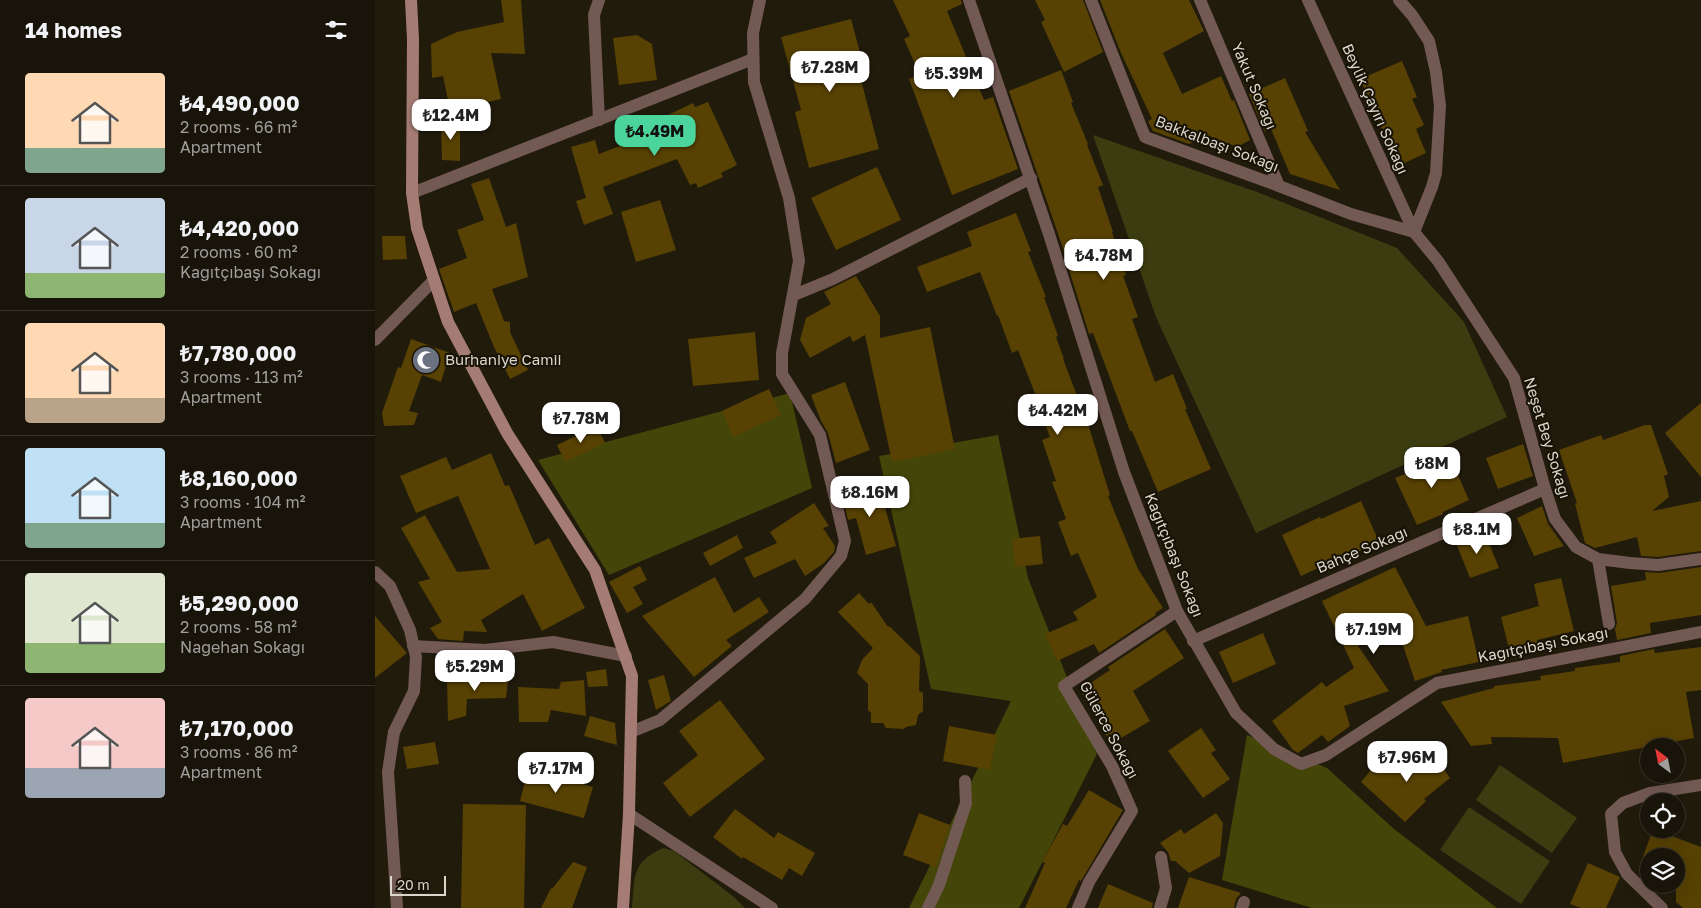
<!DOCTYPE html>
<meta charset="utf-8">
<style>
:root{--surface:#191409;--page:#221d12;--text:#f1f3f6;--muted:#9f9e9c;--line:#37332a;--accent:#4bd49b}
body{margin:0;font-family:"Golos Text",sans-serif;background:var(--page);color:var(--text);height:100vh;display:flex;flex-direction:column;font-size:19px;white-space:nowrap}
*{box-sizing:border-box;margin:0}
p{font-size:16px;color:var(--muted)}
.icon{flex:none;width:28px;height:28px;fill:none;stroke:currentColor;stroke-width:2;stroke-linecap:round;stroke-linejoin:round}
.map{position:relative;flex:1;overflow:hidden}
.drawer{display:flex;flex-direction:column;background:var(--surface);width:375px}
.drawer>*{flex:none}
.needle{width:32px;rotate:328deg}
.buttons{position:absolute;left:1265px;top:738px;display:grid;gap:10px}
.buttons a{display:grid;place-items:center;width:45px;height:45px;border-radius:50%;background:var(--surface);box-shadow:0 5px 20px #0002,0 0 0 1px var(--line);font-size:25px}
.scale{position:absolute;left:15px;bottom:12px;width:56px;box-sizing:border-box;padding-left:5px;border:2px solid #dad6cd;border-top:0;font-size:14px;line-height:18px;white-space:nowrap;color:#dad6cd;-webkit-text-stroke:4px #181205;paint-order:stroke}
.price{position:absolute;translate:-50% -42px;padding:0 11px;border-radius:10px;background:#fff;color:#222;font-size:16px;line-height:32px;filter:drop-shadow(0 1px 2px #0008)}
.price::after{content:'';position:absolute;left:50%;top:30px;width:15px;height:11px;margin-left:-8px;background:inherit;clip-path:polygon(0 0,100% 0,50% 100%)}
.price.on{background:var(--accent);color:#111}
ul{padding:0;list-style:none}
li{display:flex;align-items:center;gap:15px;height:125px;padding:0 25px}
li+li{border-top:1px solid var(--line)}
li span{display:grid;place-items:center;flex:none;width:140px;height:100px;border-radius:5px;color:#555}
li>.icon{margin-inline-start:auto}
span .icon{width:60px;height:60px;fill:#fffc;stroke-width:1}
li b{font-size:21px}
h2{display:flex;justify-content:space-between;align-items:center;height:60px;padding:0 25px;font-size:21px}
main{display:flex;flex:1;min-height:0}
.map>svg:first-child{display:block}
.green{fill:#3b3d10}
.forest{fill:#434509}
.building{fill:#574103}
.lines{fill:none;stroke-linecap:round;stroke-linejoin:round}
.minor{stroke:#735954;stroke-width:12}
.secondary{stroke:#a57c74;stroke-width:12}
.labels{text-anchor:middle;stroke-width:4;stroke-linejoin:round;paint-order:stroke}
.street-label{font-size:15px;fill:#dad6cd;stroke:#181205}
.poi-label{font-size:15px;fill:#dad6cd;stroke:#181205;text-anchor:start}
</style>
<main>
<section class="drawer">
<h2>14 homes<svg class="icon" aria-label="filters" viewBox="0 0 24 24"><path d="M4 7h16M4 17h16"/><circle cx="9" cy="7" r="2"/><circle cx="15" cy="17" r="2"/></svg></h2>
<ul>
<li><span style="background:linear-gradient(#ffd9b3 75%,#7fa58c 0)"><svg class="icon" aria-label="home" viewBox="0 0 24 24"><path d="M3 11l9-7 9 7M6 9v11h12V9"/></svg></span><div><b>₺4,490,000</b><p>2 rooms · 66 m²</p><p>Apartment</p></div></li>
<li><span style="background:linear-gradient(#c9d6e8 75%,#8fb573 0)"><svg class="icon" aria-label="home" viewBox="0 0 24 24"><path d="M3 11l9-7 9 7M6 9v11h12V9"/></svg></span><div><b>₺4,420,000</b><p>2 rooms · 60 m²</p><p>Kağıtçıbaşı Sokağı</p></div></li>
<li><span style="background:linear-gradient(#ffd9b3 75%,#b9a48a 0)"><svg class="icon" aria-label="home" viewBox="0 0 24 24"><path d="M3 11l9-7 9 7M6 9v11h12V9"/></svg></span><div><b>₺7,780,000</b><p>3 rooms · 113 m²</p><p>Apartment</p></div></li>
<li><span style="background:linear-gradient(#bfe0f5 75%,#7fa58c 0)"><svg class="icon" aria-label="home" viewBox="0 0 24 24"><path d="M3 11l9-7 9 7M6 9v11h12V9"/></svg></span><div><b>₺8,160,000</b><p>3 rooms · 104 m²</p><p>Apartment</p></div></li>
<li><span style="background:linear-gradient(#dfe7d0 70%,#8fb573 0)"><svg class="icon" aria-label="home" viewBox="0 0 24 24"><path d="M3 11l9-7 9 7M6 9v11h12V9"/></svg></span><div><b>₺5,290,000</b><p>2 rooms · 58 m²</p><p>Nagehan Sokağı</p></div></li>
<li><span style="background:linear-gradient(#f6c9c9 70%,#9aa5b1 0)"><svg class="icon" aria-label="home" viewBox="0 0 24 24"><path d="M3 11l9-7 9 7M6 9v11h12V9"/></svg></span><div><b>₺7,170,000</b><p>3 rooms · 86 m²</p><p>Apartment</p></div></li>
</ul>
</section>
<div class="map">
<svg width="1326" height="908" viewBox="0 0 1326 908">
<rect width="100%" height="100%" fill="#211b0c"/>
<!-- green -->
<g class="green">
<path d="M 718,135 L 882,192 L 1022,248 L 1089,322 L 1132,417 L 881,533 L 781,317 Z"/>
<path d="M 1125,765 L 1202,818 L 1177,853 L 1101,800 Z"/>
<path d="M 1094,807 L 1175,861 L 1146,904 L 1065,850 Z"/>
<path d="M 288,848 L 299,851 L 359,897 L 370,908 L 257,908 C 260,876 256,863 288,848 Z"/>
</g>
<!-- forest -->
<g class="forest">
<path d="M 415,393 L 437,488 L 234,575 L 163,460 Z"/>
<path d="M 623,435 L 653,578 L 722,754 L 644,908 L 534,908 L 636,701 L 556,689 L 504,456 Z"/>
<path d="M 872,735 L 952,768 L 1019,829 L 1122,908 L 937,908 L 847,880 Z"/>
</g>
<!-- building -->
<g class="building">
<path d="M 126,0 L 146,0 L 150,54 L 116,53 L 126,99 L 75,110 L 68,76 L 57,78 L 56,44 L 82,32 L 129,22 Z"/>
<path d="M 518,0 L 586,0 L 587,4 L 572,11 L 609,100 L 618,97 L 643,169 L 577,195 L 534,79 L 545,75 L 529,39 L 535,36 Z"/>
<path d="M 660,0 L 708,0 L 728,52 L 689,72 L 666,22 L 670,20 Z"/>
<path d="M 725,0 L 814,0 L 829,31 L 788,53 L 793,64 L 807,94 L 846,76 L 857,101 L 859,100 L 875,140 L 862,147 L 832,135 L 814,144 L 778,131 L 773,121 L 777,119 L 746,53 Z"/>
<path d="M 476,19 L 491,75 L 485,76 L 504,149 L 434,168 L 420,112 L 426,110 L 406,37 Z"/>
<path d="M 262,35 L 277,44 L 282,80 L 244,85 L 238,38 Z"/>
<path d="M 1027,61 L 1042,97 L 1037,99 L 1049,125 L 1041,129 L 1051,153 L 1023,166 L 985,79 Z"/>
<path d="M 686,70 L 698,102 L 696,103 L 713,144 L 712,145 L 728,185 L 723,187 L 738,232 L 737,232 L 751,275 L 748,276 L 763,317 L 757,319 L 780,382 L 798,374 L 812,409 L 810,409 L 836,469 L 783,492 L 757,431 L 755,431 L 718,333 L 714,334 L 690,257 L 691,257 L 634,91 Z"/>
<path d="M 910,78 L 933,131 L 930,132 L 965,190 L 915,174 L 896,129 L 890,132 L 874,94 Z"/>
<path d="M 333,102 L 362,165 L 346,173 L 348,177 L 323,188 L 321,183 L 315,185 L 302,159 L 228,187 L 238,214 L 209,225 L 201,201 L 211,198 L 196,147 L 220,140 L 224,154 L 289,129 L 285,122 L 294,118 L 293,115 L 318,103 L 320,107 Z"/>
<path d="M 85,121 L 85,161 L 67,160 L 66,122 Z"/>
<path d="M 502,167 L 526,220 L 461,250 L 436,198 Z"/>
<path d="M 114,178 L 131,227 L 141,223 L 153,277 L 117,289 L 129,321 L 135,322 L 135,332 L 153,370 L 135,379 L 119,347 L 101,303 L 79,312 L 64,269 L 92,258 L 82,230 L 109,220 L 96,184 Z"/>
<path d="M 285,200 L 301,250 L 261,262 L 246,212 Z"/>
<path d="M 641,213 L 656,251 L 653,252 L 671,297 L 669,297 L 683,336 L 681,337 L 689,359 L 688,359 L 713,424 L 735,495 L 733,496 L 763,569 L 788,608 L 780,613 L 781,615 L 724,653 L 719,644 L 682,661 L 670,634 L 703,620 L 698,612 L 722,597 L 703,553 L 696,556 L 683,522 L 691,519 L 677,482 L 681,481 L 667,440 L 675,437 L 659,396 L 661,396 L 643,350 L 637,353 L 623,315 L 622,316 L 605,272 L 552,292 L 542,267 L 597,246 L 592,232 Z"/>
<path d="M 7,236 L 30,236 L 32,259 L 8,260 Z"/>
<path d="M 481,276 L 505,316 L 505,338 L 555,327 L 580,449 L 517,462 L 490,335 L 478,342 L 475,336 L 435,358 L 425,340 L 431,318 L 456,304 L 449,292 Z"/>
<path d="M 380,332 L 384,380 L 318,386 L 313,339 Z"/>
<path d="M 36,339 L 75,353 L 66,382 L 47,375 L 34,411 L 43,413 L 39,425 L 9,426 L 7,413 L 23,367 L 26,368 Z"/>
<path d="M 470,382 L 495,450 L 461,463 L 453,433 L 446,421 L 436,395 Z"/>
<path d="M 394,389 L 406,415 L 358,437 L 347,411 Z"/>
<path d="M 1326,403 L 1326,477 L 1290,433 Z"/>
<path d="M 1270,425 L 1276,425 L 1293,474 L 1289,476 L 1294,497 L 1277,511 L 1326,501 L 1326,551 L 1283,557 L 1266,556 L 1262,537 L 1220,548 L 1210,543 L 1200,504 L 1202,503 L 1184,450 L 1226,435 L 1228,440 Z"/>
<path d="M 222,426 L 230,443 L 190,462 L 182,445 Z"/>
<path d="M 1148,444 L 1158,476 L 1123,489 L 1111,458 Z"/>
<path d="M 116,453 L 130,486 L 134,485 L 160,545 L 174,538 L 210,608 L 167,631 L 148,594 L 106,620 L 112,632 L 89,631 L 88,641 L 63,639 L 55,628 L 67,622 L 43,582 L 55,579 L 26,528 L 50,515 L 82,572 L 115,569 L 83,496 L 41,513 L 25,476 L 71,457 L 77,470 Z"/>
<path d="M 1073,453 L 1094,500 L 1068,512 L 1068,514 L 1042,525 L 1020,478 L 1050,466 L 1050,464 Z"/>
<path d="M 503,483 L 521,546 L 491,555 L 481,518 L 473,520 L 467,494 Z"/>
<path d="M 986,501 L 1004,542 L 978,554 L 977,552 L 926,576 L 907,535 L 945,517 L 946,519 Z"/>
<path d="M 439,503 L 454,526 L 448,528 L 460,546 L 459,552 L 449,563 L 430,576 L 420,559 L 379,578 L 369,558 L 402,543 L 395,532 Z"/>
<path d="M 1167,506 L 1173,524 L 1189,546 L 1159,556 L 1142,518 Z"/>
<path d="M 1109,531 L 1124,568 L 1095,578 L 1081,543 Z"/>
<path d="M 362,535 L 368,548 L 335,566 L 328,553 Z"/>
<path d="M 665,536 L 668,564 L 640,567 L 637,539 Z"/>
<path d="M 265,566 L 272,580 L 258,587 L 268,604 L 252,613 L 234,582 Z"/>
<path d="M 1020,567 L 1051,626 L 1093,616 L 1104,662 L 1066,670 L 1067,672 L 1040,681 L 1022,628 L 983,646 L 1014,691 L 969,706 L 975,726 L 953,742 L 947,735 L 923,753 L 918,750 L 897,721 L 947,682 L 951,687 L 979,668 L 947,601 Z"/>
<path d="M 1326,567 L 1326,615 L 1275,623 L 1276,633 L 1242,640 L 1240,629 L 1242,623 L 1236,586 L 1271,580 L 1270,572 L 1284,573 Z"/>
<path d="M 340,577 L 359,613 L 384,597 L 394,612 L 351,640 L 357,646 L 319,677 L 267,616 Z"/>
<path d="M 1186,578 L 1199,631 L 1162,640 L 1162,649 L 1136,656 L 1126,617 L 1164,606 L 1159,584 Z"/>
<path d="M 484,593 L 494,604 L 496,602 L 513,627 L 514,626 L 545,656 L 544,691 L 548,693 L 548,711 L 543,715 L 541,725 L 531,727 L 529,729 L 511,728 L 508,723 L 496,723 L 496,713 L 493,710 L 493,684 L 482,673 L 487,660 L 498,648 L 463,612 Z"/>
<path d="M 0,616 L 32,653 L 0,678 Z"/>
<path d="M 790,629 L 809,658 L 758,691 L 775,721 L 736,744 L 723,721 L 726,719 L 705,690 L 735,670 L 733,667 Z"/>
<path d="M 888,633 L 901,664 L 858,683 L 844,652 Z"/>
<path d="M 1326,647 L 1326,690 L 1311,692 L 1319,738 L 1188,763 L 1183,738 L 1116,737 L 1117,744 L 1096,746 L 1066,702 L 1119,688 L 1119,686 L 1166,680 L 1165,676 L 1200,671 L 1200,668 L 1245,662 L 1245,656 L 1279,649 L 1280,653 Z"/>
<path d="M 231,669 L 233,686 L 213,687 L 211,672 Z"/>
<path d="M 115,672 L 134,672 L 131,698 L 92,699 L 91,716 L 73,721 L 72,681 L 115,679 Z"/>
<path d="M 289,675 L 296,701 L 281,710 L 273,680 Z"/>
<path d="M 209,680 L 211,716 L 176,710 L 173,722 L 144,722 L 143,687 L 184,689 L 186,682 Z"/>
<path d="M 345,700 L 390,759 L 315,817 L 288,783 L 323,755 L 304,731 Z"/>
<path d="M 215,716 L 240,723 L 242,745 L 209,736 Z"/>
<path d="M 574,726 L 622,735 L 615,770 L 568,761 Z"/>
<path d="M 826,728 L 841,750 L 836,753 L 855,779 L 828,798 L 793,751 Z"/>
<path d="M 60,742 L 64,764 L 32,769 L 28,747 Z"/>
<path d="M 1053,746 L 1075,778 L 1049,799 L 1051,801 L 1030,822 L 986,782 L 1006,758 L 1020,772 Z"/>
<path d="M 153,770 L 218,787 L 209,818 L 145,801 Z"/>
<path d="M 714,790 L 748,810 L 706,881 L 704,880 L 691,908 L 650,908 L 670,863 L 667,862 L 688,824 L 692,826 Z"/>
<path d="M 88,804 L 151,805 L 149,908 L 86,908 Z"/>
<path d="M 360,809 L 399,838 L 403,832 L 440,853 L 427,876 L 414,868 L 407,880 L 368,857 L 367,859 L 338,837 Z"/>
<path d="M 544,813 L 575,825 L 561,867 L 528,855 Z"/>
<path d="M 841,813 L 848,823 L 845,856 L 814,873 L 800,861 L 796,861 L 793,852 L 785,843 L 806,829 L 809,834 Z"/>
<path d="M 1278,829 L 1326,847 L 1326,908 L 1308,908 L 1301,902 L 1301,856 L 1274,856 L 1274,868 L 1265,865 Z"/>
<path d="M 198,862 L 212,867 L 197,908 L 166,908 L 176,888 L 177,889 Z"/>
<path d="M 1213,863 L 1245,877 L 1231,908 L 1206,908 L 1195,904 Z"/>
<path d="M 814,877 L 866,893 L 861,899 L 859,908 L 803,908 Z"/>
<path d="M 733,884 L 778,903 L 777,908 L 723,908 Z"/>
</g>
<g class="lines">
<!-- minor -->
<g class="minor">
<path d="M 594,0 L 674,234 L 749,472 L 802,611 L 861,713 L 899,749 L 926,764 L 951,755 L 1062,683 L 1326,632"/>
<path d="M 716,0 L 770,137 L 904,186 L 976,214 L 1039,232"/>
<path d="M 825,0 L 904,186"/>
<path d="M 933,0 L 1039,232 L 1063,261 L 1139,378 L 1170,489 L 1180,519 L 1201,547 L 1223,559 L 1255,563 L 1283,565 L 1326,559"/>
<path d="M 1024,0 L 1037,15 L 1054,41 L 1061,72 L 1065,106 L 1061,173 L 1057,187 L 1039,232"/>
<path d="M 224,120 L 219,15 L 224,0"/>
<path d="M 37,193 L 378,59"/>
<path d="M 419,295 L 458,279 L 656,178"/>
<path d="M 0,340 L 59,280"/>
<path d="M 1223,559 L 1234,624"/>
<path d="M 0,572 L 15,586 L 35,630 L 41,657 L 39,691 L 19,732 L 13,772 L 22,908"/>
<path d="M 818,641 L 1170,489"/>
<path d="M 38,646 L 110,650 L 178,642 L 251,656"/>
<path d="M 256,732 L 285,720 L 430,599 L 466,556 L 470,541 L 445,435 L 407,374 L 407,353 L 424,261 L 414,198 L 379,82 L 378,33 L 385,0"/>
<path d="M 254,814 L 397,908"/>
<path d="M 553,908 L 564,885 L 591,803 L 590,781"/>
<path d="M 703,908 L 714,882 L 757,811 L 737,766 L 689,686 L 802,611"/>
<path d="M 785,908 L 791,888 L 786,857"/>
<path d="M 867,908 L 869,902"/>
<path d="M 1287,908 L 1252,874 L 1240,852 L 1236,814 L 1248,803 L 1275,793 L 1326,785"/>
</g>
<!-- secondary -->
<path class="secondary" d="M 36,0 L 38,39 L 37,193 L 42,228 L 73,322 L 132,433 L 220,570 L 257,676 L 254,814 L 248,908"/>
</g>
<!-- icons -->
<defs>
<symbol id="mosque-disc" viewBox="-11 -11 22 22"><circle r="9.5" fill="#6b7280" stroke="#181205"/><path d="M3.5-4.9A6 6 0 1 0 3.5 4.9A5 5 0 1 1 3.5-4.9Z" fill="#fff"/></symbol>
</defs>
<g fill-rule="evenodd">
<use href="#mosque-disc" x="35" y="344" width="32" height="32"/>
</g>
<g class="labels">
<!-- street labels -->
<g class="street-label">
<text transform="translate(879 86) rotate(67)" y="5">Yakut Sokağı</text>
<text transform="translate(1000 109) rotate(66)" y="5">Beylik Çayırı Sokağı</text>
<text transform="translate(842 144) rotate(21)" y="5">Bakkalbaşı Sokağı</text>
<text transform="translate(1172 438) rotate(73)" y="5">Neşet Bey Sokağı</text>
<text transform="translate(987 550) rotate(-23)" y="5">Bahçe Sokağı</text>
<text transform="translate(799 555) rotate(68)" y="5">Kağıtçıbaşı Sokağı</text>
<text transform="translate(1168 645) rotate(-11)" y="5">Kağıtçıbaşı Sokağı</text>
<text transform="translate(734 730) rotate(62)" y="5">Gülerce Sokağı</text>
</g>
<!-- poi labels -->
<g class="poi-label">
<text x="70" y="365">Burhaniye Camii</text>
</g>
</g>
</svg>
<div class="buttons">
<a><svg class="needle" viewBox="-14 -14 28 28"><path d="M0-13l5 13h-10z" fill="#e53935"/><path d="M0 13l5-13h-10z" fill="#9f9e9c"/></svg></a>
<a><svg class="icon" aria-label="locate" viewBox="0 0 24 24"><circle cx="12" cy="12" r="6"/><path d="M12 2v4M12 18v4M2 12h4M18 12h4"/></svg></a>
<a><svg class="icon" aria-label="layers" viewBox="0 0 24 24"><path d="M12 4l9 5-9 5-9-5zM3 14l9 5 9-5"/></svg></a>
</div>
<div class="scale">20 m</div>
<b class="price" style="left:455px;top:93px">₺7.28M</b>
<b class="price" style="left:579px;top:99px">₺5.39M</b>
<b class="price" style="left:76px;top:141px">₺12.4M</b>
<b class="price on" style="left:280px;top:157px">₺4.49M</b>
<b class="price" style="left:729px;top:281px">₺4.78M</b>
<b class="price" style="left:683px;top:436px">₺4.42M</b>
<b class="price" style="left:206px;top:444px">₺7.78M</b>
<b class="price" style="left:1057px;top:489px">₺8M</b>
<b class="price" style="left:495px;top:518px">₺8.16M</b>
<b class="price" style="left:1102px;top:555px">₺8.1M</b>
<b class="price" style="left:999px;top:655px">₺7.19M</b>
<b class="price" style="left:100px;top:692px">₺5.29M</b>
<b class="price" style="left:1032px;top:783px">₺7.96M</b>
<b class="price" style="left:181px;top:794px">₺7.17M</b>
</div>
</main>
